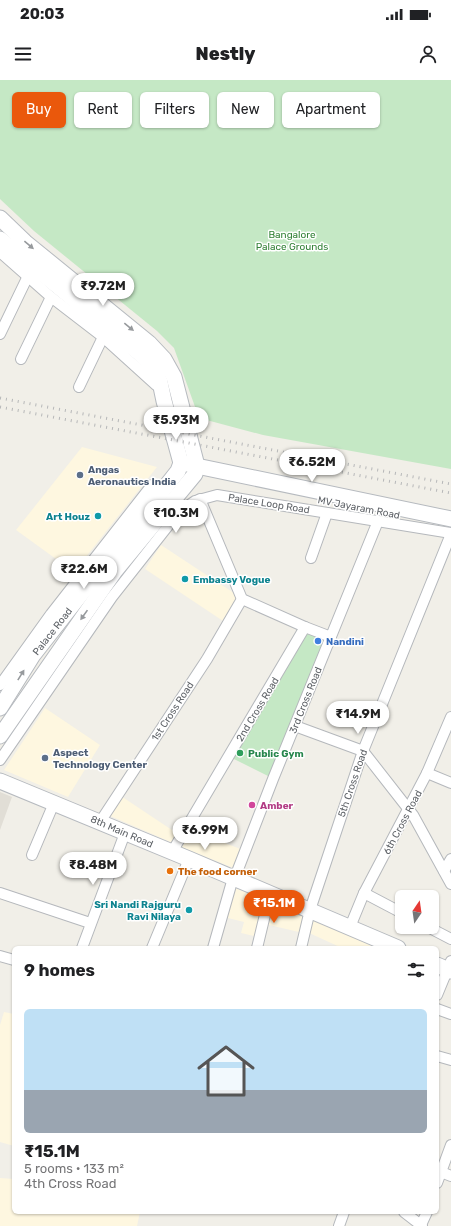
<!DOCTYPE html>
<meta charset="utf-8">
<style>
:root{--surface:#fff;--page:#f6f6f6;--text:#202124;--muted:#757577;--accent:#ea580c}
body{margin:0;font-family:Rubik,sans-serif;background:var(--page);color:var(--text);height:100vh;display:flex;flex-direction:column;font-size:15px;white-space:nowrap}
*{box-sizing:border-box;margin:0}
p{font-size:13px;color:var(--muted)}
.icon{flex:none;width:22px;height:22px;fill:none;stroke:currentColor;stroke-width:2;stroke-linecap:round;stroke-linejoin:round}
.map{position:relative;flex:1;overflow:hidden}
.details{position:absolute;left:12px;top:866px;width:427px;height:268px;display:flex;flex-direction:column;background:var(--surface);border-radius:6px;box-shadow:0 1px 3px #0004}
.details>*{flex:none}
.banner{position:absolute;left:12px;top:12px;width:427px;height:36px;display:flex;gap:8px}
.needle{width:26px;rotate:13deg}
.controls{position:absolute;left:395px;top:810px;display:grid;gap:8px}
.controls a{display:grid;place-items:center;width:44px;height:44px;border-radius:6px;background:var(--surface);box-shadow:0 1px 3px #0004;font-size:20px}
.price{position:absolute;translate:-50% -34px;padding:0 9px;border-radius:14px;background:#fff;color:#222;font-size:13px;line-height:26px;filter:drop-shadow(0 1px 2px #0008)}
.price::after{content:'';position:absolute;left:50%;top:24px;width:12px;height:9px;margin-left:-6px;background:inherit;clip-path:polygon(0 0,100% 0,50% 100%)}
.price.selected{background:var(--accent);color:#fff}
ul{padding:0;list-style:none}
li{display:grid;align-content:center;gap:8px;height:212px;padding:0 12px}
li span{display:grid;place-items:center;height:124px;border-radius:6px;color:#555}
li>.icon{margin-inline-start:auto}
span .icon{width:72px;height:72px;fill:#fffc;stroke-width:1}
li b{font-size:17px}
h2{display:flex;justify-content:space-between;align-items:center;height:48px;padding:0 12px;font-size:17px}
.tag{padding:0 14px;border-radius:6px;background:var(--surface);box-shadow:0 1px 3px #0004;font-size:14px;line-height:36px}
.tag.selected{background:var(--accent);color:#fff}
.status{display:flex;justify-content:space-between;align-items:center;height:28px;padding:0 20px;background:var(--surface);direction:ltr}
.status svg{height:11px;fill:currentColor}
header{display:flex;justify-content:space-between;align-items:center;height:52px;padding:0 12px;background:var(--surface);font-size:18px;font-weight:800}
.map>svg:first-child{display:block}
.commercial{fill:#fef7e0}
.education{fill:#e1ded6}
.green{fill:#c5e8c5}
.lines{fill:none;stroke-linecap:round;stroke-linejoin:round}
.street-casing{stroke:#b5b8bc;stroke-width:12}
.secondary-casing{stroke:#b6babf;stroke-width:17}
.street{stroke:#fff;stroke-width:10}
.secondary{stroke:#fff;stroke-width:15}
.rail{stroke:#b6b7b8;stroke-width:3;stroke-dasharray:1 5;stroke-linecap:butt}
.oneway{fill:#979a9d}
.service-dot{fill:#5c6f8a;stroke:#fff;stroke-width:1.5}
.culture-dot{fill:#0f9aa8;stroke:#fff;stroke-width:1.5}
.shop-dot{fill:#3f7fe0;stroke:#fff;stroke-width:1.5}
.leisure-dot{fill:#2e9e5b;stroke:#fff;stroke-width:1.5}
.hotel-dot{fill:#d1479c;stroke:#fff;stroke-width:1.5}
.food-dot{fill:#e8710a;stroke:#fff;stroke-width:1.5}
.labels{text-anchor:middle;stroke-width:3;stroke-linejoin:round;paint-order:stroke}
.park-label{font-size:10px;fill:#348238;stroke:#fff}
.service-label{font-size:10px;font-weight:bold;fill:#4e5e75;stroke:#fff;text-anchor:start}
.street-label{font-size:10px;fill:#5f6368;stroke:#fff}
.culture-label{font-size:10px;font-weight:bold;fill:#0d838f;stroke:#fff;text-anchor:end}
.shop-label{font-size:10px;font-weight:bold;fill:#366cbe;stroke:#fff;text-anchor:start}
.leisure-label{font-size:10px;font-weight:bold;fill:#27864d;stroke:#fff;text-anchor:start}
.hotel-label{font-size:10px;font-weight:bold;fill:#b23c85;stroke:#fff;text-anchor:start}
.food-label{font-size:10px;font-weight:bold;fill:#c56008;stroke:#fff;text-anchor:start}
</style>
<div class="status"><b>20:03</b><svg viewBox="0 0 49 12"><path d="M0 12V9h3v3zM5 12V6h3v6zM10 12V3h3v9zM15 12V0h3v12zM26 1h20v11H26zM47 4h2v5h-2z"/></svg></div>
<header><svg class="icon" aria-label="menu" viewBox="0 0 24 24"><path d="M4 6h16M4 12h16M4 18h16"/></svg>Nestly<svg class="icon" aria-label="person" viewBox="0 0 24 24"><circle cx="12" cy="8" r="4"/><path d="M4 21q1-7 8-7t8 7"/></svg></header>
<div class="map">
<svg width="451" height="1146" viewBox="0 0 451 1146">
<rect width="100%" height="100%" fill="#f1efe8"/>
<!-- commercial -->
<g class="commercial">
<path d="M 82,367 L 157,387 L 74,492 L 16,450 Z"/>
<path d="M 161,465 L 240,517 L 223,541 L 145,489 Z"/>
<path d="M 45,628 L 100,665 L 68,717 L 4,690 Z"/>
<path d="M 121,716 L 178,754 L 173,763 L 108,735 Z"/>
<path d="M 189,749 L 243,770 L 236,789 L 179,766 Z"/>
<path d="M 232,807 L 267,821 L 258,857 L 241,853 L 244,842 L 224,837 Z"/>
<path d="M 270,822 L 307,836 L 303,853 L 265,844 Z"/>
<path d="M 310,838 L 377,868 L 342,868 L 307,852 Z"/>
<path d="M 4,932 L 14,934 L 14,1066 L 0,1062 L 0,945 Z"/>
<path d="M 0,1098 L 14,1099 L 14,1132 L 140,1132 L 137,1146 L 0,1146 Z"/>
</g>
<!-- education -->
<path class="education" d="M 0,712 L 12,717 L 0,750 Z"/>
<!-- green -->
<g class="green">
<path d="M 0,0 L 451,0 L 451,389 L 263,355 L 199,338 L 174,268 L 157,251 L 34,151 L 0,119 Z"/>
<path d="M 305,549 L 329,558 L 272,698 L 230,677 Z"/>
</g>
<g class="lines">
<defs>
<g id="street">
<path d="M 0,172 L 51,217 L 103,257 L 156,305"/>
<path d="M 0,254 L 28,196"/>
<path d="M 21,279 L 51,217"/>
<path d="M 79,307 L 103,257"/>
<path d="M 200,419 L 242,519 L 305,547 L 331,557"/>
<path d="M 311,478 L 327,433"/>
<path d="M 0,605 L 51,534 L 152,405"/>
<path d="M 295,646 L 363,671 L 413,735 L 451,804"/>
<path d="M 0,680 L 112,517 L 179,432 L 195,421 L 217,415 L 451,453"/>
<path d="M 427,693 L 451,703"/>
<path d="M 100,742 L 207,579 L 242,519"/>
<path d="M 172,772 L 305,547"/>
<path d="M 32,775 L 54,723"/>
<path d="M 444,791 L 451,779"/>
<path d="M 0,813 L 90,843"/>
<path d="M 364,813 L 402,833"/>
<path d="M 350,847 L 364,813 L 427,693 L 451,637"/>
<path d="M 428,847 L 451,859"/>
<path d="M 82,868 L 125,753"/>
<path d="M 152,868 L 189,779"/>
<path d="M 213,868 L 233,798 L 237,792 L 273,699 L 378,441"/>
<path d="M 257,868 L 270,814"/>
<path d="M 301,868 L 310,830 L 363,671 L 451,454"/>
<path d="M 0,876 L 14,880"/>
<path d="M 437,915 L 451,881"/>
<path d="M 437,929 L 451,934"/>
<path d="M 437,976 L 451,980"/>
<path d="M 441,1092 L 451,1096"/>
<path d="M 437,1103 L 451,1065"/>
<path d="M 404,1132 L 422,1146"/>
<path d="M 421,1145 L 427,1132"/>
<path d="M 339,1146 L 344,1132"/>
</g>
<g id="secondary">
<path d="M 0,138 L 25,162 L 149,263 L 164,279 L 174,297 L 197,386 L 195,394 L 115,491 L 0,656"/>
<path d="M 0,159 L 139,273 L 153,287 L 160,302 L 164,321 L 181,383"/>
<path d="M 187,384 L 451,439"/>
<path d="M 0,628 L 33,575 L 178,391 L 181,383"/>
<path d="M 0,701 L 189,779 L 398,868"/>
<path d="M 437,885 L 451,891"/>
</g>
</defs>
<!-- street casing -->
<use href="#street" class="street-casing"/>
<!-- secondary casing -->
<use href="#secondary" class="secondary-casing"/>
<!-- street -->
<use href="#street" class="street"/>
<!-- secondary -->
<use href="#secondary" class="secondary"/>
<!-- rail -->
<g class="rail">
<path d="M 0,318 L 451,404"/>
<path d="M 0,327 L 451,413"/>
</g>
</g>
<!-- one-way arrows -->
<defs><path id="oneway-solid" d="M-6-.8H1V-3.2L6.5 0L1 3.2V.8H-6Z"/></defs>
<g class="oneway">
<use href="#oneway-solid" transform="translate(29 165) rotate(40)"/>
<use href="#oneway-solid" transform="translate(129 247) rotate(39)"/>
<use href="#oneway-solid" transform="translate(84 535) rotate(125)"/>
<use href="#oneway-solid" transform="translate(21 595) rotate(-58)"/>
</g>
<!-- markers -->
<g class="service-dot">
<circle cx="80" cy="395" r="4"/>
<circle cx="45" cy="678" r="4"/>
</g>
<g class="culture-dot">
<circle cx="98" cy="436" r="4"/>
<circle cx="185" cy="499" r="4"/>
<circle cx="189" cy="830" r="4"/>
</g>
<circle class="shop-dot" cx="318" cy="561" r="4"/>
<circle class="leisure-dot" cx="240" cy="673" r="4"/>
<circle class="hotel-dot" cx="252" cy="725" r="4"/>
<circle class="food-dot" cx="170" cy="791" r="4"/>
<g class="labels">
<!-- park labels -->
<g class="park-label">
<text x="292" y="158">Bangalore<tspan x="292" dy="12">Palace Grounds</tspan></text>
</g>
<!-- service labels -->
<g class="service-label">
<text x="88" y="393">Angas<tspan x="88" dy="12">Aeronautics India</tspan></text>
<text x="53" y="676">Aspect<tspan x="53" dy="12">Technology Center</tspan></text>
</g>
<!-- street labels -->
<g class="street-label">
<text transform="translate(269 423) rotate(9)" y="4">Palace Loop Road</text>
<text transform="translate(359 427) rotate(11)" y="4">MV Jayaram Road</text>
<text transform="translate(52 551) rotate(-52)" y="4">Palace Road</text>
<text transform="translate(305 620) rotate(-68)" y="4">3rd Cross Road</text>
<text transform="translate(257 629) rotate(-59)" y="4">2nd Cross Road</text>
<text transform="translate(172 631) rotate(-57)" y="4">1st Cross Road</text>
<text transform="translate(352 703) rotate(-71)" y="4">5th Cross Road</text>
<text transform="translate(402 742) rotate(-62)" y="4">6th Cross Road</text>
<text transform="translate(122 751) rotate(23)" y="4">8th Main Road</text>
</g>
<!-- culture labels -->
<g class="culture-label">
<text x="90" y="440">Art Houz</text>
<text x="193" y="503" text-anchor="start">Embassy Vogue</text>
<text x="181" y="828">Sri Nandi Rajguru<tspan x="181" dy="12">Ravi Nilaya</tspan></text>
</g>
<!-- shop labels -->
<g class="shop-label">
<text x="326" y="565">Nandini</text>
</g>
<!-- leisure labels -->
<g class="leisure-label">
<text x="248" y="677">Public Gym</text>
</g>
<!-- hotel labels -->
<g class="hotel-label">
<text x="260" y="729">Amber</text>
</g>
<!-- food labels -->
<g class="food-label">
<text x="178" y="795">The food corner</text>
</g>
</g>
</svg>
<div class="controls">
<a><svg class="needle" viewBox="-14 -14 28 28"><path d="M0-13l5 13h-10z" fill="#e53935"/><path d="M0 13l5-13h-10z" fill="#757577"/></svg></a>
</div>
<b class="price" style="left:103px;top:227px">₹9.72M</b>
<b class="price" style="left:176px;top:361px">₹5.93M</b>
<b class="price" style="left:312px;top:403px">₹6.52M</b>
<b class="price" style="left:176px;top:454px">₹10.3M</b>
<b class="price" style="left:84px;top:510px">₹22.6M</b>
<b class="price" style="left:358px;top:655px">₹14.9M</b>
<b class="price" style="left:205px;top:771px">₹6.99M</b>
<b class="price" style="left:93px;top:806px">₹8.48M</b>
<b class="price selected" style="left:274px;top:844px">₹15.1M</b>
<div class="banner">
<a class="tag selected">Buy</a>
<a class="tag">Rent</a>
<a class="tag">Filters</a>
<a class="tag">New</a>
<a class="tag">Apartment</a>
</div>
<section class="details">
<h2>9 homes<svg class="icon" aria-label="filters" viewBox="0 0 24 24"><path d="M4 7h16M4 17h16"/><circle cx="9" cy="7" r="2"/><circle cx="15" cy="17" r="2"/></svg></h2>
<ul>
<li><span style="background:linear-gradient(#bfe0f5 65%,#9aa5b1 0)"><svg class="icon" aria-label="home" viewBox="0 0 24 24"><path d="M3 11l9-7 9 7M6 9v11h12V9"/></svg></span><div><b>₹15.1M</b><p>5 rooms · 133 m²</p><p>4th Cross Road</p></div></li>
</ul>
</section>
</div>
